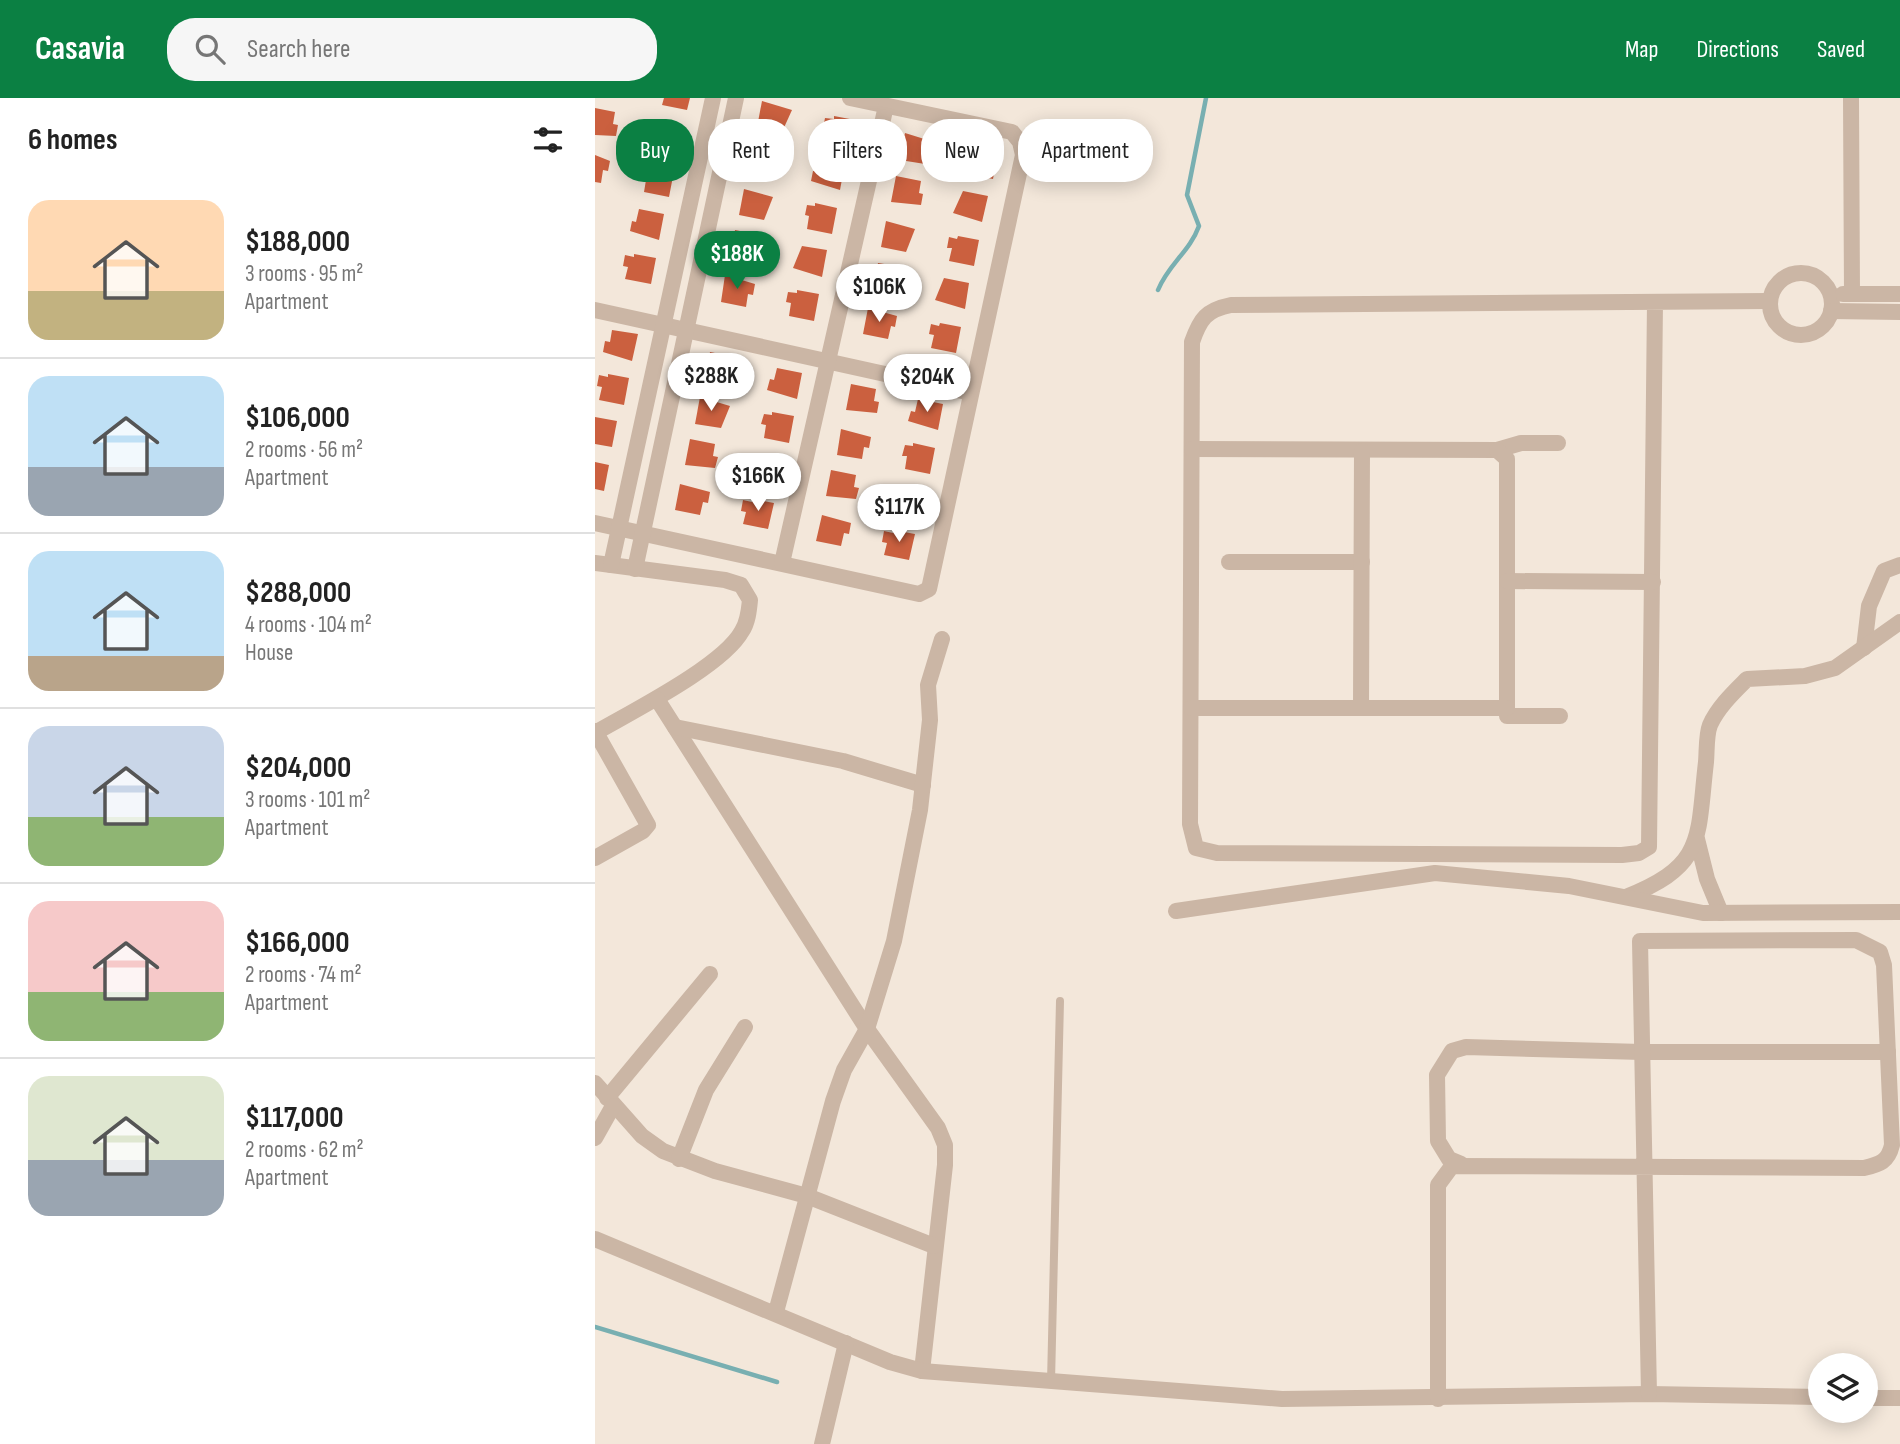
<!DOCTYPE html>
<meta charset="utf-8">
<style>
:root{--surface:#fff;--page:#f6f6f6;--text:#222;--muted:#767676;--line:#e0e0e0;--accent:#0b8043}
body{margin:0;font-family:"Sofia Sans Condensed",sans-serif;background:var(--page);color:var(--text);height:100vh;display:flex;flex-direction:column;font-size:26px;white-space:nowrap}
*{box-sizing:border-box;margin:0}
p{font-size:23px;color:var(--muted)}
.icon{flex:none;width:38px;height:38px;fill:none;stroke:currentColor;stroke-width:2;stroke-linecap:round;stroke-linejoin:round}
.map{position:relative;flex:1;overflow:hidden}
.details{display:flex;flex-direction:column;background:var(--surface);width:595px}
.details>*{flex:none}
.guide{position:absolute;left:21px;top:21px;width:665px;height:63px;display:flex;gap:14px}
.buttons{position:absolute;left:1213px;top:1255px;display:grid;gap:14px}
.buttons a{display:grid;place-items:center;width:70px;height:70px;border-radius:50%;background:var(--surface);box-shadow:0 4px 18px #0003;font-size:35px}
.price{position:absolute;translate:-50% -60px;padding:0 16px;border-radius:24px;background:#fff;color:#222;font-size:23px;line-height:46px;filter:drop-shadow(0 2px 4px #0008)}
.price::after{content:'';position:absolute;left:50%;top:42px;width:21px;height:16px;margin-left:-10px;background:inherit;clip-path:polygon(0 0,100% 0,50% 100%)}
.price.selected{background:var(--accent);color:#fff}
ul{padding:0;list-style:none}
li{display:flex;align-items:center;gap:21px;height:175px;padding:0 28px}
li+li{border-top:2px solid var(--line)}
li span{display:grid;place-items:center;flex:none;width:196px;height:140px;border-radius:21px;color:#555}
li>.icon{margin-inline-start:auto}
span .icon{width:84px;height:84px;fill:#fffc;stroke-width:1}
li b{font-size:30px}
h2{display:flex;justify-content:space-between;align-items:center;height:84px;padding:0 28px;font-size:30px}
.pill{padding:0 24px;border-radius:28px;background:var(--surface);box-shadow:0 4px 18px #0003;font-size:24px;line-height:63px}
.pill.selected{background:var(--accent);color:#fff}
header{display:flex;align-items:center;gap:42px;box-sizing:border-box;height:98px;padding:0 35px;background:var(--accent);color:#fff}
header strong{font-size:33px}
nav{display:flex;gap:38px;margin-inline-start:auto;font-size:24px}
.search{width:490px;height:63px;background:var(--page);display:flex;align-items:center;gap:18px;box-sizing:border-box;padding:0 24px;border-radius:28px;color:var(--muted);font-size:26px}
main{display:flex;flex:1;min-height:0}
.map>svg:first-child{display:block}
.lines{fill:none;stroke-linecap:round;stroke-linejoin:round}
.stream{stroke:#78afb1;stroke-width:4.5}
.building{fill:#cb603f}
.service{stroke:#cbb6a5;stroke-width:8}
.minor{stroke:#cbb6a5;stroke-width:16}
</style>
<header>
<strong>Casavia</strong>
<div class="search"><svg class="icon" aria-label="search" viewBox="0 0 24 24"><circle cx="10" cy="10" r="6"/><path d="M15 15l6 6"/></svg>Search here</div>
<nav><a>Map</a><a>Directions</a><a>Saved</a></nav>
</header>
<main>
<section class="details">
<h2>6 homes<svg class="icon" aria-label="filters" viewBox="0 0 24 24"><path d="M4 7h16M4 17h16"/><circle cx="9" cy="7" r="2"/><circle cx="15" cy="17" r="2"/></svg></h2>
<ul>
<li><span style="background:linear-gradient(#ffd9b3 65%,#c2b280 0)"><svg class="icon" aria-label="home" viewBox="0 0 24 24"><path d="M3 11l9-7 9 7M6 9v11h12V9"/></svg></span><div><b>$188,000</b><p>3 rooms · 95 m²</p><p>Apartment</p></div></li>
<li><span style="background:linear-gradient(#bfe0f5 65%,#9aa5b1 0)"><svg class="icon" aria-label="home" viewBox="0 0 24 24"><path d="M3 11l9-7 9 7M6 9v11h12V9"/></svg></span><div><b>$106,000</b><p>2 rooms · 56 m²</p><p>Apartment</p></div></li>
<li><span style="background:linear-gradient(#bfe0f5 75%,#b9a48a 0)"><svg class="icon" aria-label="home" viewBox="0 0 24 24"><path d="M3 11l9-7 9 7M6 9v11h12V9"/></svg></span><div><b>$288,000</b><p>4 rooms · 104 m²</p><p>House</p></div></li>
<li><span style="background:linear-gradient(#c9d6e8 65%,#8fb573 0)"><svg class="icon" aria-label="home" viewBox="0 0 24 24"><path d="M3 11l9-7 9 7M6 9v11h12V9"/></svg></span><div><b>$204,000</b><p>3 rooms · 101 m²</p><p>Apartment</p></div></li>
<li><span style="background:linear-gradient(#f6c9c9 65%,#8fb573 0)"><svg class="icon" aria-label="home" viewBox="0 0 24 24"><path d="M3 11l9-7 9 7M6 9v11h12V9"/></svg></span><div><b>$166,000</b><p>2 rooms · 74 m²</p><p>Apartment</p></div></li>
<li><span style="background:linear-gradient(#dfe7d0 60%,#9aa5b1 0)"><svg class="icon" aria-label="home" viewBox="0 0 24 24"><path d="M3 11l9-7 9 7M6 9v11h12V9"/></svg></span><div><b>$117,000</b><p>2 rooms · 62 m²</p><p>Apartment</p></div></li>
</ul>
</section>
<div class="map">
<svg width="1305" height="1346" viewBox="0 0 1305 1346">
<rect width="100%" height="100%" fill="#f3e7da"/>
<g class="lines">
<!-- stream -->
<g class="stream">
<path d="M 563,192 C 573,167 595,153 604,128 L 592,97 L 611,0"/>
<path d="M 0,1229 L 182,1284"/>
</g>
</g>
<!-- building -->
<g class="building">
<path d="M 69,0 L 95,0 L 92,12 L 67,7 Z"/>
<path d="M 167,3 L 197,12 L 187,34 L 162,29 Z"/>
<path d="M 0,10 L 20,14 L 18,26 L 23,27 L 21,38 L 0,37 Z"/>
<path d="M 239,18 L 260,22 L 256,48 L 230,44 L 233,31 L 228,30 L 230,20 L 239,21 Z"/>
<path d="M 62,24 L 87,29 L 82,55 L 53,47 Z"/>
<path d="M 310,35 L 339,44 L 337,55 L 332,54 L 330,66 L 305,62 Z"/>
<path d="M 158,46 L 184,50 L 181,63 L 186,64 L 184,75 L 154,72 Z"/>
<path d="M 382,50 L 403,54 L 398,81 L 373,76 L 375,63 L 371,62 L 373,52 L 381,53 Z"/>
<path d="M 0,57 L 15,63 L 13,73 L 8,72 L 6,85 L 0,84 Z"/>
<path d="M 225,61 L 250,65 L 245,92 L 216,83 L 218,73 L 223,73 Z"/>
<path d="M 57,69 L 79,73 L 74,99 L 49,94 L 51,82 L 46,81 L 48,70 L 57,72 Z"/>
<path d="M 301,78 L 326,83 L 324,95 L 328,96 L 326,107 L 296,104 Z"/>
<path d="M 149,91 L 178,99 L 169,122 L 144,117 Z"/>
<path d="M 368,93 L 393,98 L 387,124 L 358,115 Z"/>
<path d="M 220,105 L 242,110 L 237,136 L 212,131 L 214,118 L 210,117 L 212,107 L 220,108 Z"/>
<path d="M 44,111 L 69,116 L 64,142 L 35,133 L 37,123 L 41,124 Z"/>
<path d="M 291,123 L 320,131 L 311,154 L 286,149 Z"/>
<path d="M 140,132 L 165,137 L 163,150 L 168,151 L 166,162 L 135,159 Z"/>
<path d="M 363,138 L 384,142 L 379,168 L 354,163 L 357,150 L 352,150 L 354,139 L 362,141 Z"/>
<path d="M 207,148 L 232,152 L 227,179 L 198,170 Z"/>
<path d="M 39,156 L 61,160 L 56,186 L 30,181 L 33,169 L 28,168 L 30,157 L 39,159 Z"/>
<path d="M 283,165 L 308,169 L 305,182 L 310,183 L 308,194 L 278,191 Z"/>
<path d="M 130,177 L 160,186 L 158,197 L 153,196 L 151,209 L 126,204 Z"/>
<path d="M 349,180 L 374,185 L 370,211 L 340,202 Z"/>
<path d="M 202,192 L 224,196 L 219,223 L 194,218 L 196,205 L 191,204 L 193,194 L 202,195 Z"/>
<path d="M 273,210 L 302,218 L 300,229 L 296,228 L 293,241 L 268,236 Z"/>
<path d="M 345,225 L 366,229 L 361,255 L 336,250 L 339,237 L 334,236 L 336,226 L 344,228 Z"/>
<path d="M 17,232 L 43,236 L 37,263 L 8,254 L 10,243 L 15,244 Z"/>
<path d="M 115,254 L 140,259 L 138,272 L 142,273 L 141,283 L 110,281 Z"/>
<path d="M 182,270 L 207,275 L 202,301 L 172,292 L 175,281 L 179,282 Z"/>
<path d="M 13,276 L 34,280 L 29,307 L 4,302 L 7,289 L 2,288 L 4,277 L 13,279 Z"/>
<path d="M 256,286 L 281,291 L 279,303 L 284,304 L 282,315 L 251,312 Z"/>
<path d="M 105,299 L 135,308 L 126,330 L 100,326 Z"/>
<path d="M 323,301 L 348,306 L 343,332 L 313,323 L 316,313 L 320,314 Z"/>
<path d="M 177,314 L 199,318 L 194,345 L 169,340 L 171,327 L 166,326 L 169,316 L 177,317 Z"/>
<path d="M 0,319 L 22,323 L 17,349 L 0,346 Z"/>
<path d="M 246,331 L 276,339 L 274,350 L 269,349 L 267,361 L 242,357 Z"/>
<path d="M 95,341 L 120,346 L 118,358 L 123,359 L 120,370 L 90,367 Z"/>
<path d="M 318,345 L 340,350 L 335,376 L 310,371 L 312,358 L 307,358 L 310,347 L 318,348 Z"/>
<path d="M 165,357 L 187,361 L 182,387 L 157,382 L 159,369 L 155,369 L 157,358 L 165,360 Z"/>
<path d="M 0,364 L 14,367 L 9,393 L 0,391 Z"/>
<path d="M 236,372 L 261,377 L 259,389 L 264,390 L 261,401 L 231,398 Z"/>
<path d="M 85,386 L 115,394 L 113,405 L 108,404 L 105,417 L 80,412 Z"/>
<path d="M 303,387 L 328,392 L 323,418 L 294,410 Z"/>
<path d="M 157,401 L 179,405 L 173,431 L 148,426 L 151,414 L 146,413 L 148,402 L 157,404 Z"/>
<path d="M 227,417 L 256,425 L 254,436 L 249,435 L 246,448 L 221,443 Z"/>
<path d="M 298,432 L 320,436 L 314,462 L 289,457 L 292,445 L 287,444 L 289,433 L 298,435 Z"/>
</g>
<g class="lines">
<!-- service -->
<path class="service" d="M 456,1284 L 465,903"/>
<!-- minor -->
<g class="minor">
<path d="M 1256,0 L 1257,196"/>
<circle cx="1206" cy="206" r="31"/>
<path d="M 1248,196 L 1305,196"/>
<path d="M 1060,204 L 1054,749 L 1044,755 L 1027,757 L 622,755 L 601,750 L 595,726 L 597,244 C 605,221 611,212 636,207 L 1174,203"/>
<path d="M 0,212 L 376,295"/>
<path d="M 1236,213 L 1305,214"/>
<path d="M 597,351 L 902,352 L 926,345 L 963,345"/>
<path d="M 902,352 L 912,361 L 912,618 L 965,618"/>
<path d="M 0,425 L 324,496 L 334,491 L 428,57 L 425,44 L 417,34 L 255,0"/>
<path d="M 634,464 L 767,464"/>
<path d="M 0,465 L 130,482 L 146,487 L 155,502 C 154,512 153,524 147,533 C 128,568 36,614 0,635"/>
<path d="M 187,465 L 291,8"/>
<path d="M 16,467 L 118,0"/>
<path d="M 40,471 L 141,0"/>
<path d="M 912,483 L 1058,484"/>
<path d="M 1269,550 L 1274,508 L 1289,473 L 1305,467"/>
<path d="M 62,601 L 272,931 L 343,1030 L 350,1047 L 350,1067 L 327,1273"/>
<path d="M 766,609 L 767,353"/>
<path d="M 596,610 L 912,610"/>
<path d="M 80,629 L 248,663 L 328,687"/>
<path d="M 0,633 L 53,727 L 48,733 L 0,760"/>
<path d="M 1102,741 L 1112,781 L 1126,815"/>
<path d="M 1031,799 C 1111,767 1102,741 1111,664 C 1112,653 1111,637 1115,627 C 1123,609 1139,594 1152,581 L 1210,578 L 1240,570 L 1305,524"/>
<path d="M 581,813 L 840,775 L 974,788 L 1108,815 L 1305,814"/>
<path d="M 0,985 L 47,1038 L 68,1053 L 120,1073 L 212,1098 L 339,1148"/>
<path d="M 12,1000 L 115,876"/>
<path d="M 0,1040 L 18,1008"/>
<path d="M 84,1061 L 111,992 L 150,929"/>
<path d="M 866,1066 L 854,1061 L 843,1043 L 842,977 L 857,953 L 871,949 L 1047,954 L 1293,954"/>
<path d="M 0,1141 L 295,1264 L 327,1273 L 687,1301 L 1054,1296 L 1225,1299"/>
<path d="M 181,1214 L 238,1003 L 249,972 L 272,931 L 299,843 L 325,712 L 335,622 L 333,587 L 347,541"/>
<path d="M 1270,1300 L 1305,1300"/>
<path d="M 843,1301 L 843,1087 L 857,1068 L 1269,1070 C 1285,1066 1293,1064 1297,1047 L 1289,867 L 1285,854 L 1261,842 L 1045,843 L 1054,1296"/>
<path d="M 227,1346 L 251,1245"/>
</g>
</g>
</svg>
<div class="buttons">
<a><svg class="icon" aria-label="layers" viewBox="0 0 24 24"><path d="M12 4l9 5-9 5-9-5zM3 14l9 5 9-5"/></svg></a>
</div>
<b class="price selected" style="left:142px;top:193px">$188K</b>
<b class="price" style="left:284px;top:226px">$106K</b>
<b class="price" style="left:116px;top:315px">$288K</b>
<b class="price" style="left:332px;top:316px">$204K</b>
<b class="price" style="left:163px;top:415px">$166K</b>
<b class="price" style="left:304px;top:446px">$117K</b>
<div class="guide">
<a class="pill selected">Buy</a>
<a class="pill">Rent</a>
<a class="pill">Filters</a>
<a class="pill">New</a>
<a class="pill">Apartment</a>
</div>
</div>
</main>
